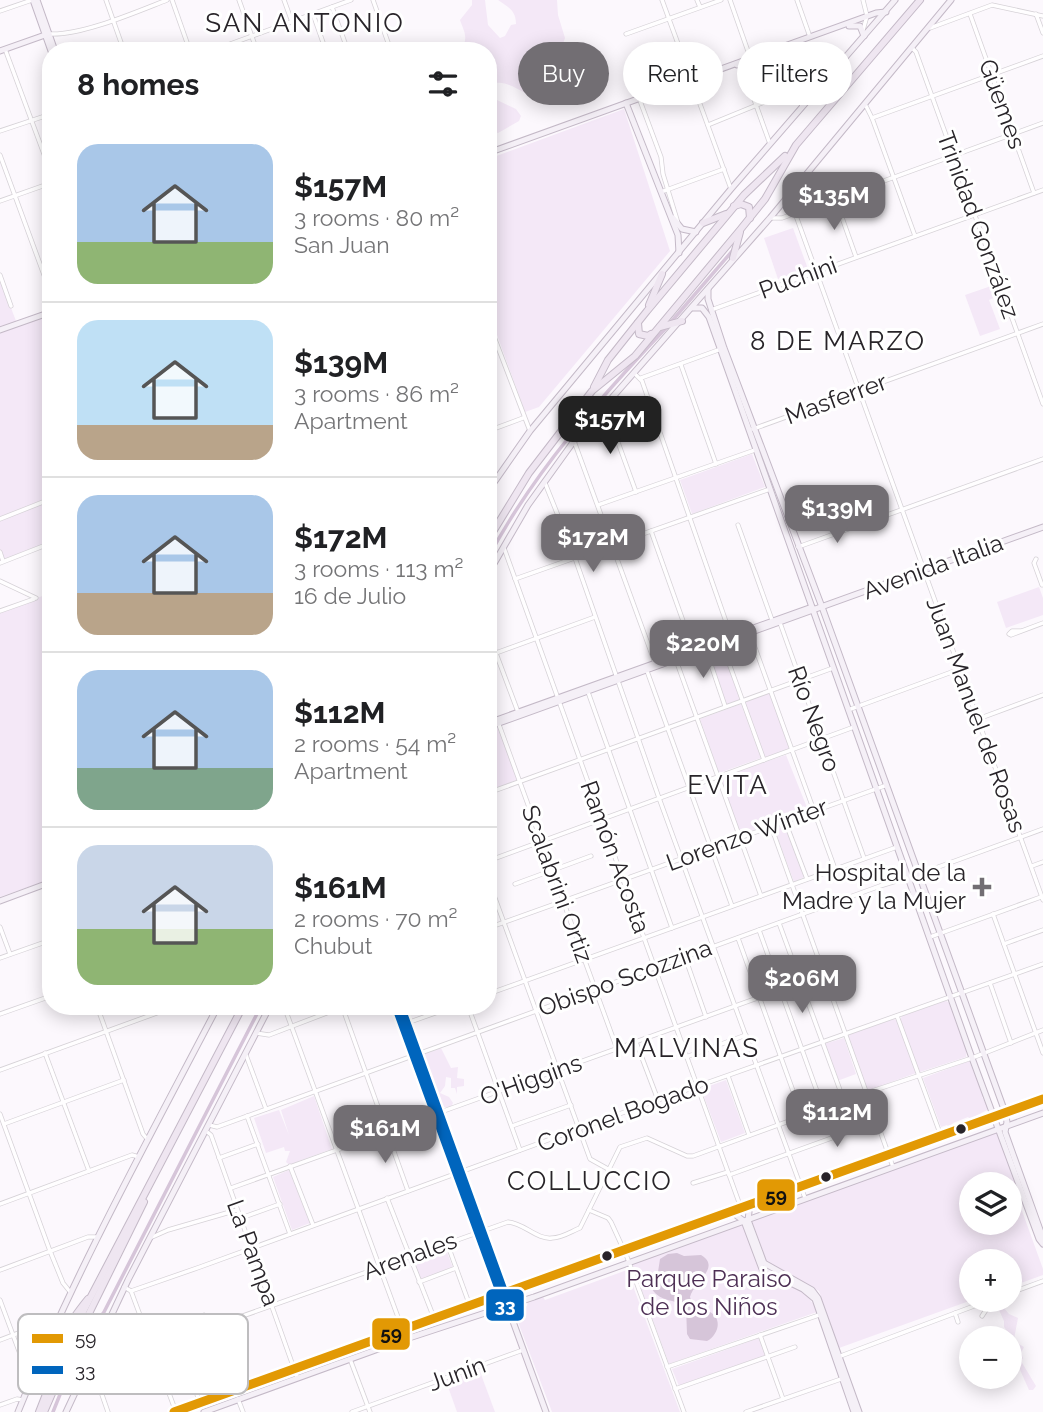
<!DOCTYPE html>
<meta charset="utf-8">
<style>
:root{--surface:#fff;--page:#f2f2f2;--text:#202124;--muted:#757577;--line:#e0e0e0;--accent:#726e73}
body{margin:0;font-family:Raleway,sans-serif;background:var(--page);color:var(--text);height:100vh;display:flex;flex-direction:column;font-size:26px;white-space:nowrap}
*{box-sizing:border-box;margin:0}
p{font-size:23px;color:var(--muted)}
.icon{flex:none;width:38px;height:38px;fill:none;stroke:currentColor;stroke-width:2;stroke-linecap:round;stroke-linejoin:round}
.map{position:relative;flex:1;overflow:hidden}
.details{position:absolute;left:42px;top:42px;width:455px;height:973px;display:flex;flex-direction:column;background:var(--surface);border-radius:28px;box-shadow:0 4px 18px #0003}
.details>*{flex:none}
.top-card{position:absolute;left:518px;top:42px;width:420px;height:63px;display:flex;gap:14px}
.buttons{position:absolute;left:959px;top:1172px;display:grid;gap:14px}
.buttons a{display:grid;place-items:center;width:63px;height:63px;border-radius:50%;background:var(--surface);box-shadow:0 4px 18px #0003;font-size:35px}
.price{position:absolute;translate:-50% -60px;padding:0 16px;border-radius:14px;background:var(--accent);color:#fff;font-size:23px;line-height:46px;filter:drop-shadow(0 2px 4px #0008)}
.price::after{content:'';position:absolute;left:50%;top:42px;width:21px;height:16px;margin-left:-10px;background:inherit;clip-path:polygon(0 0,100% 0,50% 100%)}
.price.current{background:#222;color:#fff}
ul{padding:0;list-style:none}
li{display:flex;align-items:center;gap:21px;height:175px;padding:0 35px}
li+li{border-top:2px solid var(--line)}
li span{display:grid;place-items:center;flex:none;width:196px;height:140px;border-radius:21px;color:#555}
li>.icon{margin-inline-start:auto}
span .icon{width:84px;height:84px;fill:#fffc;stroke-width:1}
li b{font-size:30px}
h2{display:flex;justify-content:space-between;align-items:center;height:84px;padding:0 35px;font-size:30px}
.pill{padding:0 24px;border-radius:32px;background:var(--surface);box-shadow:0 4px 18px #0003;font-size:24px;line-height:63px}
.pill.current{background:var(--accent);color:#fff}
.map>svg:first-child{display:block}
.green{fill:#f4e8f7;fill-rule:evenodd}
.water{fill:#d6c5d9}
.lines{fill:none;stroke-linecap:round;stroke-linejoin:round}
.canal{stroke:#d6c5d9;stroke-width:3.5}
.minor-casing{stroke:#d6d2d7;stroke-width:5}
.major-casing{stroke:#c4b9c7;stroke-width:7}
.highway-casing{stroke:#c4b9c7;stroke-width:8}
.minor{stroke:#fffeff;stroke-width:3.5}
.major{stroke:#f5f0f7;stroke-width:5}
.highway{stroke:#efe6f1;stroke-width:6}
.bus-1-casing{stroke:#fff;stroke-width:14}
.bus-2-casing{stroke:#fff;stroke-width:14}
.bus-1{stroke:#e29904;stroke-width:9}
.bus-2{stroke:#0065bd;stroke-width:9}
.poi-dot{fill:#726e73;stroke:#fff;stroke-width:2.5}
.bus-dot{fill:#282429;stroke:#fff;stroke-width:2.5}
.labels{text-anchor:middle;stroke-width:6;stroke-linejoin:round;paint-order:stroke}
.street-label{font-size:24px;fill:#282429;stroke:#fff}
.poi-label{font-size:24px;fill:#282429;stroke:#fff;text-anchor:end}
.park-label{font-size:24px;fill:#4e3055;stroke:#fff}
.neighbourhood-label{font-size:26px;letter-spacing:2px;fill:#282429;stroke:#fff}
.key{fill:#fff;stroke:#bebdbf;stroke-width:2}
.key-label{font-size:19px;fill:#282429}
.line-badge{stroke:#fff;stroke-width:2.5}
.badge-label{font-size:19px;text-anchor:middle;font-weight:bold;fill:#fff}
.pale-badge-label{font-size:19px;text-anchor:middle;font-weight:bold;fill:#111}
</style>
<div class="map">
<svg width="1043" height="1412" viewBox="0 0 1043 1412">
<rect width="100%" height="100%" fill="#fcf8fd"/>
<!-- green -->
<g class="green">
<path d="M 472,0 L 485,0 L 488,25 L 500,38 L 505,36 L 511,25 L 516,24 C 516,10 508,7 498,0 L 557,0 L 558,15 L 565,38 L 545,96 C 526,100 513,80 495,83 L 494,89 L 497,100 L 516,109 L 521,116 L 519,121 L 498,133 L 488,131 L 488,51 L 461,51 C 469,37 464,32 460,20 L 472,5 Z"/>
<path d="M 624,109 L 670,251 L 539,407 L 525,412 L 488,310 L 488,159 Z"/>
<path d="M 793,228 L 808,269 L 778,279 L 764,238 Z"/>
<path d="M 0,279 L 16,321 L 51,309 L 51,543 L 4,561 L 0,550 Z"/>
<path d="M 994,285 L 998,296 L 989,300 L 1000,329 L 980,336 L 965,295 Z"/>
<path d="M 752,454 L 765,487 L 692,514 L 680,480 Z"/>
<path d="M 1039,587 L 1043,598 L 1043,615 L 1006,628 L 997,602 Z"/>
<path d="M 51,593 L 51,879 L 0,897 L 0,611 Z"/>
<path d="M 721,646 L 741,699 L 726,705 L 708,650 Z"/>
<path d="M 771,691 L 791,749 L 764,758 L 743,701 Z"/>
<path d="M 741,704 L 761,758 L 719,773 L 700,719 Z"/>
<path d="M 498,725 L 517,780 L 488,791 L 488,729 Z"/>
<path d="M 786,755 L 808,810 L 740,835 L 719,777 Z"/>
<path d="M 784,824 L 804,877 L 794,882 L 774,828 Z"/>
<path d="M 945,1000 L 949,1003 L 954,1017 L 957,1017 L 955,1020 L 964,1044 L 967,1046 L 966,1057 L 920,1072 L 900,1021 L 902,1016 Z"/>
<path d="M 894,1019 L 898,1021 L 916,1073 L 867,1091 L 847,1035 Z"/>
<path d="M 844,1038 L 856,1074 L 837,1081 L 824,1044 Z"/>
<path d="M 441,1048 L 451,1068 L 458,1067 L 457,1078 L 464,1079 L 464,1086 L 457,1087 L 457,1094 L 455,1088 L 451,1088 L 451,1078 L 446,1077 L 445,1086 L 440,1093 L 449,1097 L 453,1103 L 451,1107 L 442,1107 L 436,1100 L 435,1092 L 431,1089 L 431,1078 L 422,1055 Z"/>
<path d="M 969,1061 L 984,1096 L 982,1097 L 988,1107 L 987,1110 L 970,1119 L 968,1117 L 953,1123 L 950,1128 L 947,1125 L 941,1127 L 923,1078 Z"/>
<path d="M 726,1080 L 745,1133 L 721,1142 L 701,1089 Z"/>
<path d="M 314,1096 L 332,1149 L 299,1161 L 292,1167 L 286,1162 L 290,1151 L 285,1151 L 284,1147 L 266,1153 L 254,1118 L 279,1110 L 289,1135 L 281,1110 Z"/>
<path d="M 997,1132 L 1021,1195 L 1017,1197 L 1043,1269 L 1043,1275 L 1010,1287 L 1010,1262 L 971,1262 L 972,1300 L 839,1348 L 819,1291 L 768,1265 L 752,1221 ZM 971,1185 L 1010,1185 L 1010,1223 L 971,1223 Z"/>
<path d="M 289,1170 L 310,1223 L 292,1230 L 273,1177 Z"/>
<path d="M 742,1224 L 760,1270 C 780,1287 807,1284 817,1312 L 669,1364 L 632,1264 Z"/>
<path d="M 445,1247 L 453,1268 L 420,1280 L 412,1259 Z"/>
<path d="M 627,1270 L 680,1412 L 552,1412 L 518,1322 L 516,1311 L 520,1308 L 519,1304 L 522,1302 L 523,1308 L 527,1306 L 528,1301 L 533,1300 L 536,1297 L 543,1297 L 545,1300 Z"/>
<path d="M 1001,1308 L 1004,1308 L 1009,1314 L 1018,1318 L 1014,1339 L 1017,1343 L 1024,1347 L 1021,1353 L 1023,1358 L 1021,1361 L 1036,1386 L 1033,1390 L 1029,1390 L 1017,1363 L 1017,1353 L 1010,1344 L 1007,1331 L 1004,1327 L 1004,1321 L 999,1310 Z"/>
<path d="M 759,1338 L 766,1356 L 679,1386 L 672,1369 Z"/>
<path d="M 479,1369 L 495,1412 L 457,1412 L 446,1381 Z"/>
</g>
<!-- water -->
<path class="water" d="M 677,1253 L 684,1256 L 701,1255 C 722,1267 693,1283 690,1297 L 693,1306 C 698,1308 705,1309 710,1312 C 723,1319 718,1335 707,1341 L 690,1339 L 687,1334 L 686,1307 C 674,1298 661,1303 652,1289 L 652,1281 L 658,1272 L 660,1259 L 668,1254 Z"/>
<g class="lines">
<!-- canal -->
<g class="canal">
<path d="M 671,322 L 734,249"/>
<path d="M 488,558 C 534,471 599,399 666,328"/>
<path d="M 83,1341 L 104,1312 L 261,1006"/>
<path d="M 53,1412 L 65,1382 L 71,1358 L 77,1349"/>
</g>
<defs>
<g id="minor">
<path d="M 106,0 L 124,51"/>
<path d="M 172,0 L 190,51"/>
<path d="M 239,0 L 257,51"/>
<path d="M 284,0 L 292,22"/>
<path d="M 373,0 L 391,51"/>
<path d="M 662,0 L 731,189"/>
<path d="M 697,0 L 700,7"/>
<path d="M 730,0 L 750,57"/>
<path d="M 797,0 L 810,37"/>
<path d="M 863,0 L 867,16 L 863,30"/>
<path d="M 332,7 L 348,51"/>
<path d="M 0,11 L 32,0"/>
<path d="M 313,14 L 326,51"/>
<path d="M 970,14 L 1034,193"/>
<path d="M 1036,14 L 1043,33"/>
<path d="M 930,28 L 992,5 L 1043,16"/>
<path d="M 49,34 C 81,36 136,12 167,0"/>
<path d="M 626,34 L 721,0"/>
<path d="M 781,48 L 802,106"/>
<path d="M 912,48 L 916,52 L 1043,404"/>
<path d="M 5,49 L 51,173"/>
<path d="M 211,51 L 351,0"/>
<path d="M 741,63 L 770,144"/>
<path d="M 639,98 L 661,157 L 663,174 L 678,223"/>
<path d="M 865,104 L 872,118 L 915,236"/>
<path d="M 872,118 L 1043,56"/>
<path d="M 708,125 L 796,89"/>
<path d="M 0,131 L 51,114"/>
<path d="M 0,155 L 51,294"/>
<path d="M 661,192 L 724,169"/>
<path d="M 835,198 L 856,257"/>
<path d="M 0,201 L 51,183"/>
<path d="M 795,213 L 1043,900"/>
<path d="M 771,218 L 782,218 L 1043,123"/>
<path d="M 0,275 L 11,306"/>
<path d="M 711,310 L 1043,190"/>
<path d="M 488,321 L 530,431"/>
<path d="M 681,365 L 716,464"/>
<path d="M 634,373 L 642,381 L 731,636"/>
<path d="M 641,378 L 721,349"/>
<path d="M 602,408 L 607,412 L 636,492"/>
<path d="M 753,429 L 1043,324"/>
<path d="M 488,431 L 523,418"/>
<path d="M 574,441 L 655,663"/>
<path d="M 545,483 L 575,558 L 659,798 L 805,1198"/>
<path d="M 598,505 L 755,450"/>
<path d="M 0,519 L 48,500"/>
<path d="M 738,525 L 772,620"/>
<path d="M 651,531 L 693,649"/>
<path d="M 798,547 L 1043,459"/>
<path d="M 504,548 L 741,1208"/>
<path d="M 0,552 L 3,561"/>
<path d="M 1036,559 L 1034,563 L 1042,585"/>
<path d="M 0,563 L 51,543"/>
<path d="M 515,579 L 770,489"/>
<path d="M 0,581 L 36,598"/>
<path d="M 0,611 L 34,599"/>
<path d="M 779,620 L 864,858"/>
<path d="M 1021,631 L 1012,631 L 1009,634 L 1011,635 L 1043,623"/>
<path d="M 488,632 L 518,712"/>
<path d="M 750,634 L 835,869"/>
<path d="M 722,644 L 764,760"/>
<path d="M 705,647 L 725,706"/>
<path d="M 496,653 L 595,617"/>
<path d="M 676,660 L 761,896"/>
<path d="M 647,671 L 732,906"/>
<path d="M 588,692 L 672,928"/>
<path d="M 848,710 L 960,669"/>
<path d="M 978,719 L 1043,695"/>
<path d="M 498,722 L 617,1049"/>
<path d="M 488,793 L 833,668"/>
<path d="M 785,821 L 807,879"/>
<path d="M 771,826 L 893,1167"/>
<path d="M 488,861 L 854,727"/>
<path d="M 1032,866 L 1043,862"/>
<path d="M 488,879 L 590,1159 L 608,1169"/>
<path d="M 515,884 L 591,856"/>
<path d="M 993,914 L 1043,1053"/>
<path d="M 779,923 L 844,1101"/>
<path d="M 0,927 L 10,954"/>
<path d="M 488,928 L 887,785"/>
<path d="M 759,930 L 823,1108"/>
<path d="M 930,937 L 1041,897"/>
<path d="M 738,938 L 802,1116"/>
<path d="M 1004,944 L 1043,930"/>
<path d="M 685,957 L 706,1017"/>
<path d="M 0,958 L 51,940"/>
<path d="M 990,983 L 1011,1043"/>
<path d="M 488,994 L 897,847"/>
<path d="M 97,1006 L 143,1134 L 148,1140"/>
<path d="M 284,1006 L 406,1339"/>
<path d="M 342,1006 L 408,1191"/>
<path d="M 468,1006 L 520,1150"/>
<path d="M 0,1014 L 51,996"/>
<path d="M 897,1016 L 941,1136"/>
<path d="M 407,1023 L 455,1006"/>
<path d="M 256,1033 L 269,1035 L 345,1006"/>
<path d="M 636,1042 L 658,1100"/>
<path d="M 45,1053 L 89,1171"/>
<path d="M 246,1055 L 266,1109"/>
<path d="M 686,1057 L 746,1035"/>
<path d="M 0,1070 L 176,1006"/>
<path d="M 728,1076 L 749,1135"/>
<path d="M 438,1113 L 824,974"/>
<path d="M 0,1114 L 50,1251 L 63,1283 L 71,1293"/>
<path d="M 247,1116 L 290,1234"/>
<path d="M 4,1124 L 124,1080"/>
<path d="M 209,1125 L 217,1127 L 880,886 L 919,874 L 1043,829"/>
<path d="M 512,1126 L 571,1105"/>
<path d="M 206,1131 L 211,1135 L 297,1377"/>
<path d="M 219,1158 L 258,1144"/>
<path d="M 290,1166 L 313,1225"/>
<path d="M 729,1175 L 876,1122"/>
<path d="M 693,1183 L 728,1172"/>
<path d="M 231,1188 L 387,1132"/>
<path d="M 387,1198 L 434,1318"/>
<path d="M 0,1204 L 132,1155 L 139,1157"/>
<path d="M 589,1210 L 608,1218 L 611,1222 L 627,1257 L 684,1412"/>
<path d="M 241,1218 L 280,1204"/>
<path d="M 150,1238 L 168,1230 L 237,1210"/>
<path d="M 447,1243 L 470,1306"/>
<path d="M 0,1270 L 88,1237 L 97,1237"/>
<path d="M 419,1282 L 456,1268"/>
<path d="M 124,1287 L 131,1291 L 200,1267 L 641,1106 L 1043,964"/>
<path d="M 131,1291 L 176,1412"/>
<path d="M 1010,1293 L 1043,1281"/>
<path d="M 0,1300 L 26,1370 L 33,1376"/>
<path d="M 955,1313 L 958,1322"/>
<path d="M 204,1315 L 209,1328"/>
<path d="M 982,1316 L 986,1310 L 983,1303"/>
<path d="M 760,1335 L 783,1399"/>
<path d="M 0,1340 L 58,1318"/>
<path d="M 838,1357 L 990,1300"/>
<path d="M 350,1359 L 370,1412"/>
<path d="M 667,1367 L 822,1314"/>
<path d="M 87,1368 L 93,1369 L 508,1222 C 524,1223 537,1240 552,1238 C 562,1238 572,1231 580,1228 L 620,1147 L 647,1138 L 687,1156 L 693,1156 L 866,1093 L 972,1058 L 1043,1030"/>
<path d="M 93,1369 L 108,1412"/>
<path d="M 189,1372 L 200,1403"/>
<path d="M 675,1389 L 795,1347"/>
<path d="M 238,1399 L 243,1412"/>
<path d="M 0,1405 L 17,1399 L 23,1400"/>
<path d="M 352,1412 L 523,1350"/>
<path d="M 746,1412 L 844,1378"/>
</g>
<g id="major">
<path d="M 33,0 L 51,51"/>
<path d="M 37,0 L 55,51"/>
<path d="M 849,26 L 860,26 L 864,36"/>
<path d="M 0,51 L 45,35"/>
<path d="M 737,65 L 794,45"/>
<path d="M 626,103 L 678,235 L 679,253"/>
<path d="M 488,153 L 876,13 L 886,12"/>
<path d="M 673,218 L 682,229 L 696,232"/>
<path d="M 708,289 L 708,299 L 724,348 L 822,607 L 1005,1112 L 1007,1122 L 1005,1132 L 1043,1238"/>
<path d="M 693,308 L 702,308 L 709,317 L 972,1058 L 1039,1239 L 1043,1244"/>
<path d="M 0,330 L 51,312"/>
<path d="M 488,491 L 530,431 L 731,189 L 895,0"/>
<path d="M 488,574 L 528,505 L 574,441 L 770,218 L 951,0"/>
<path d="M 488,723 L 812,607"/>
<path d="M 488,727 L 1043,527"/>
<path d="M 0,901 L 51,882"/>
<path d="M 396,1006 L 501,1294 L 498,1301 L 501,1305 L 507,1305 L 510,1298 L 504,1293 L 400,1006"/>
<path d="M 507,1305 L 546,1412"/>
<path d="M 18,1412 C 75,1272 148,1140 218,1006"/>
<path d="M 66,1412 L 128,1280 L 270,1006"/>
<path d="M 174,1412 L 1043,1099"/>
<path d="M 204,1412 L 406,1339 L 534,1297 L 1043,1113"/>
<path d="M 854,1412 L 815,1299 L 803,1289 L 762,1269 L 744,1221 L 737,1216 L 741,1208 L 749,1212 L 748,1220 L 764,1263 L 812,1290 L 818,1298 L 859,1412"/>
</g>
<g id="highway">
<path d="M 734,206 L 741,204 L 749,207 L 750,218"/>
<path d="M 703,223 L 726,214"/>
<path d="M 733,258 L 740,232"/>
<path d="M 649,305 L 662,274"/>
<path d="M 638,323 L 639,334 L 648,336 L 651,334"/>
<path d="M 660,327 L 682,321"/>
<path d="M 594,387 L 608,360 L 647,311 L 744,195 L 785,156"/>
<path d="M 488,540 L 529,473 L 592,391 L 635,356 L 740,230 L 765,199 L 796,145 L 920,0"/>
<path d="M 33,1376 C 53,1351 68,1323 88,1299"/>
<path d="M 79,1383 L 79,1351 L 83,1331"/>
<path d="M 39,1412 L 64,1348 L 243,1006"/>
<path d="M 44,1412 L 71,1350 L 144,1202"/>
</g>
</defs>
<!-- minor casing -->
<use href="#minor" class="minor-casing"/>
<!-- major casing -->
<use href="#major" class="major-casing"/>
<!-- highway casing -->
<use href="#highway" class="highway-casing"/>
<!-- minor -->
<use href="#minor" class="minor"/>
<!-- major -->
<use href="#major" class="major"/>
<!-- highway -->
<use href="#highway" class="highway"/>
<defs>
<path id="bus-1" d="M 174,1412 L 1043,1099"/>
<path id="bus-2" d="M 396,1006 L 501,1294 L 498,1301 L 501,1305 L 507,1305 L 510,1298 L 504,1293 L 400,1006"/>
</defs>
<!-- bus-1 casing -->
<use href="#bus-1" class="bus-1-casing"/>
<!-- bus-2 casing -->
<use href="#bus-2" class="bus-2-casing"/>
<!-- bus-1 -->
<use href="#bus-1" class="bus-1"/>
<!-- bus-2 -->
<use href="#bus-2" class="bus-2"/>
</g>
<!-- markers -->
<path class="poi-dot" d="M978.5 876.5h7v7h7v7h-7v7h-7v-7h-7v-7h7z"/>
<g class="bus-dot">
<circle cx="961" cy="1129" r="6"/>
<circle cx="826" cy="1177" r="6"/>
<circle cx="607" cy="1256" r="6"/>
</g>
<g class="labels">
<!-- street labels -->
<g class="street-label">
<text transform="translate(1002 104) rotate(70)" y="8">Güemes</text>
<text transform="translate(978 225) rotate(70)" y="8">Trinidad González</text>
<text transform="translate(798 278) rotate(-20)" y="8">Puchini</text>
<text transform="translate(836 399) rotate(-20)" y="8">Masferrer</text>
<text transform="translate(933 567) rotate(-20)" y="8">Avenida Italia</text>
<text transform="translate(976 715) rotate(70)" y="8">Juan Manuel de Rosas</text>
<text transform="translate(814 719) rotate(70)" y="8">Río Negro</text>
<text transform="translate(747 835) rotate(-20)" y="8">Lorenzo Winter</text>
<text transform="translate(615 857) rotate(70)" y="8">Ramón Acosta</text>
<text transform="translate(557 884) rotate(70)" y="8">Scalabrini Ortiz</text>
<text transform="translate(625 978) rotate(-20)" y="8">Obispo Scozzina</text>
<text transform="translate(531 1080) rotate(-20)" y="8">O'Higgins</text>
<text transform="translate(623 1114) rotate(-20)" y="8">Coronel Bogado</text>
<text transform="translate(253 1253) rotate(70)" y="8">La Pampa</text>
<text transform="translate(410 1256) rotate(-20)" y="8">Arenales</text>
<text transform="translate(457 1374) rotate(-20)" y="8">Junín</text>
</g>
<!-- poi labels -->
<g class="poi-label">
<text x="966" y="881">Hospital de la<tspan x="966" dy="28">Madre y la Mujer</tspan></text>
</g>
<!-- park labels -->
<g class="park-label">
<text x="709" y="1287">Parque Paraiso<tspan x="709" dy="28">de los Niños</tspan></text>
</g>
<!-- neighbourhood labels -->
<g class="neighbourhood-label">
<text x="305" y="32">SAN ANTONIO</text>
<text x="838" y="350">8 DE MARZO</text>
<text x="728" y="794">EVITA</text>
<text x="687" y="1057">MALVINAS</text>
<text x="590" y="1190">COLLUCCIO</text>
</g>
</g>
<!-- legend -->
<rect x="18" y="1314" width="230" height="80" rx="10" class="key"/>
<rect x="32" y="1334" width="31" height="9" fill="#e29904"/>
<rect x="32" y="1366" width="31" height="8" fill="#0065bd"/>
<g class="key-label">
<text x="75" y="1345">59</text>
<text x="75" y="1377">33</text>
</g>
<g class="line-badge">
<rect x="756" y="1178" width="40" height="34" rx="7" fill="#e29904"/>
<rect x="485" y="1288" width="40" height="34" rx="7" fill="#0065bd"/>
<rect x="371" y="1317" width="40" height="34" rx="7" fill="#e29904"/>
</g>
<g class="badge-label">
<text x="505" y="1312">33</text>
</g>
<g class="pale-badge-label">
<text x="776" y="1202">59</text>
<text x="391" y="1340">59</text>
</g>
</svg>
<div class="buttons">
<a><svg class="icon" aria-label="layers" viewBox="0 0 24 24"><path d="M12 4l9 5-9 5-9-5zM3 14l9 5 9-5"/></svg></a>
<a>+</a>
<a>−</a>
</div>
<b class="price" style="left:834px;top:232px">$135M</b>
<b class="price current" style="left:610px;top:456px">$157M</b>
<b class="price" style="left:837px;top:545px">$139M</b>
<b class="price" style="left:593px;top:574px">$172M</b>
<b class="price" style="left:703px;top:680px">$220M</b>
<b class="price" style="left:802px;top:1015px">$206M</b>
<b class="price" style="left:837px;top:1149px">$112M</b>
<b class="price" style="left:385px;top:1165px">$161M</b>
<div class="top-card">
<a class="pill current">Buy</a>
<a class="pill">Rent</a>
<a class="pill">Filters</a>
</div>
<section class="details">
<h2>8 homes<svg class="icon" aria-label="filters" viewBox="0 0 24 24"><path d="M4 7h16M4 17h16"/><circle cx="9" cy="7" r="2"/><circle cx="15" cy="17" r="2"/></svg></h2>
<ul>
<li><span style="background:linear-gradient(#a9c7e8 70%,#8fb573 0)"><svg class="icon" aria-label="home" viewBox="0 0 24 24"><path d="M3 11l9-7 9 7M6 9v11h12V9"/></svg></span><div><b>$157M</b><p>3 rooms · 80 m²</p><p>San Juan</p></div></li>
<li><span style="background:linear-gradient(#bfe0f5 75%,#b9a48a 0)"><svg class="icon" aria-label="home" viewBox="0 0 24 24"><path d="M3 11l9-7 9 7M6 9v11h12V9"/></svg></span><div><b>$139M</b><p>3 rooms · 86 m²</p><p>Apartment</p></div></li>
<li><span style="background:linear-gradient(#a9c7e8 70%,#b9a48a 0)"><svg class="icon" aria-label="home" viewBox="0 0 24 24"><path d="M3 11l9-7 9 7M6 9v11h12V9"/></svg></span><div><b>$172M</b><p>3 rooms · 113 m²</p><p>16 de Julio</p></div></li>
<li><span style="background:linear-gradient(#a9c7e8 70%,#7fa58c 0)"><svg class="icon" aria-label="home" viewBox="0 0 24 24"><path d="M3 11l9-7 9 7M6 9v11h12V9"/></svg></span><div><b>$112M</b><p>2 rooms · 54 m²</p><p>Apartment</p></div></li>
<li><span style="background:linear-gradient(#c9d6e8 60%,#8fb573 0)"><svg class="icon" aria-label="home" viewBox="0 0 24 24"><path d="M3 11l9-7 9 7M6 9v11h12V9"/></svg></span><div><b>$161M</b><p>2 rooms · 70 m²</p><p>Chubut</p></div></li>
</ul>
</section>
</div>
